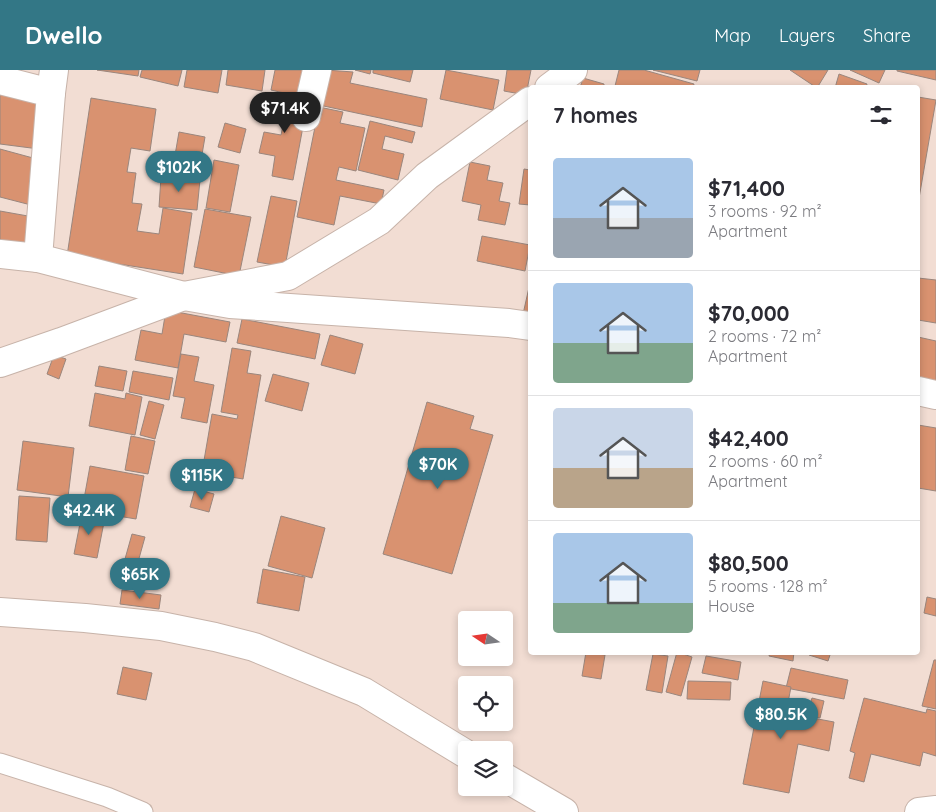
<!DOCTYPE html>
<meta charset="utf-8">
<style>
:root{--surface:#fff;--page:#f2f2f3;--text:#2b2b33;--muted:#7c7c81;--line:#e1e1e2;--accent:#337786}
body{margin:0;font-family:Quicksand,sans-serif;background:var(--page);color:var(--text);height:100vh;display:flex;flex-direction:column;font-size:19px;white-space:nowrap}
*{box-sizing:border-box;margin:0}
p{font-size:16px;color:var(--muted)}
.icon{flex:none;width:28px;height:28px;fill:none;stroke:currentColor;stroke-width:2;stroke-linecap:round;stroke-linejoin:round}
.map{position:relative;flex:1;overflow:hidden}
.panel{position:absolute;left:528px;top:15px;width:392px;height:570px;display:flex;flex-direction:column;background:var(--surface);border-radius:5px;box-shadow:0 2px 8px #0003}
.panel>*{flex:none}
.needle{width:32px;rotate:283deg}
.buttons{position:absolute;left:458px;top:541px;display:grid;gap:10px}
.buttons a{display:grid;place-items:center;width:55px;height:55px;border-radius:5px;background:var(--surface);box-shadow:0 2px 8px #0003;font-size:25px}
.price{position:absolute;translate:-50% -42px;padding:0 11px;border-radius:18px;background:var(--accent);color:#fff;font-size:16px;line-height:32px;filter:drop-shadow(0 1px 2px #0008)}
.price::after{content:'';position:absolute;left:50%;top:30px;width:15px;height:11px;margin-left:-8px;background:inherit;clip-path:polygon(0 0,100% 0,50% 100%)}
.price.on{background:#222;color:#fff}
ul{padding:0;list-style:none}
li{display:flex;align-items:center;gap:15px;height:125px;padding:0 25px}
li+li{border-top:1px solid var(--line)}
li span{display:grid;place-items:center;flex:none;width:140px;height:100px;border-radius:5px;color:#555}
li>.icon{margin-inline-start:auto}
span .icon{width:60px;height:60px;fill:#fffc;stroke-width:1}
li b{font-size:21px}
h2{display:flex;justify-content:space-between;align-items:center;height:60px;padding:0 25px;font-size:21px}
header{display:flex;align-items:center;gap:30px;box-sizing:border-box;height:70px;padding:0 25px;background:var(--accent);color:#fff}
header strong{font-size:24px}
nav{display:flex;gap:28px;margin-inline-start:auto;font-size:18px}
.map>svg:first-child{display:block}
.building{fill:#d99270;stroke:#9a867d}
.lines{fill:none;stroke-linecap:round;stroke-linejoin:round}
.service-casing{stroke:#c7b3a9;stroke-width:21}
.minor-casing{stroke:#c7b3a9;stroke-width:30}
.service{stroke:#fff;stroke-width:19}
.minor{stroke:#fff;stroke-width:28}
</style>
<header>
<strong>Dwello</strong>
<nav><a>Map</a><a>Layers</a><a>Share</a></nav>
</header>
<div class="map">
<svg width="936" height="742" viewBox="0 0 936 742">
<rect width="100%" height="100%" fill="#f2ddd3"/>
<!-- building -->
<g class="building">
<path d="M 97,0 L 139,0 L 138,6 Z"/>
<path d="M 142,0 L 182,0 L 178,16 L 140,7 Z"/>
<path d="M 187,0 L 222,0 L 218,23 L 184,17 Z"/>
<path d="M 228,0 L 265,0 L 262,21 L 226,15 Z"/>
<path d="M 275,0 L 303,0 L 306,28 L 271,20 Z"/>
<path d="M 326,0 L 353,2 L 350,13 L 427,29 L 422,57 L 319,35 Z"/>
<path d="M 355,0 L 371,0 L 370,4 Z"/>
<path d="M 373,0 L 413,0 L 410,12 L 373,3 Z"/>
<path d="M 446,0 L 499,10 L 493,40 L 440,29 Z"/>
<path d="M 507,0 L 531,0 L 526,25 L 504,21 Z"/>
<path d="M 619,0 L 644,0 L 694,14 L 693,18 L 620,18 L 615,16 Z"/>
<path d="M 653,0 L 700,0 L 697,11 Z"/>
<path d="M 790,0 L 828,0 L 817,18 Z"/>
<path d="M 850,0 L 885,0 L 879,13 Z"/>
<path d="M 897,0 L 936,0 L 936,10 L 897,1 Z"/>
<path d="M 839,4 L 867,14 L 866,18 L 835,18 Z"/>
<path d="M 583,8 L 604,14 L 604,18 L 580,18 Z"/>
<path d="M 0,21 L 46,28 L 39,79 L 0,74 Z"/>
<path d="M 269,23 L 308,30 L 293,110 L 272,106 L 275,86 L 259,83 L 264,62 L 281,65 L 285,46 L 266,43 Z"/>
<path d="M 918,27 L 936,30 L 918,134 Z"/>
<path d="M 91,28 L 156,39 L 150,81 L 131,78 L 127,102 L 136,103 L 132,133 L 142,134 L 137,161 L 159,164 L 163,138 L 192,143 L 183,204 L 67,186 Z"/>
<path d="M 319,37 L 343,42 L 340,53 L 365,58 L 356,101 L 339,97 L 336,110 L 384,120 L 381,134 L 340,126 L 334,155 L 297,147 Z"/>
<path d="M 370,51 L 415,62 L 412,73 L 385,66 L 382,79 L 404,84 L 398,110 L 358,100 Z"/>
<path d="M 225,53 L 246,59 L 240,83 L 218,77 Z"/>
<path d="M 179,62 L 205,67 L 200,96 L 174,91 Z"/>
<path d="M 0,79 L 44,91 L 31,135 L 0,127 Z"/>
<path d="M 214,90 L 239,95 L 230,142 L 206,138 Z"/>
<path d="M 470,92 L 490,96 L 487,110 L 503,113 L 499,131 L 510,133 L 505,155 L 478,150 L 481,135 L 462,131 Z"/>
<path d="M 524,99 L 530,100 L 530,135 L 519,134 Z"/>
<path d="M 161,107 L 200,110 L 197,140 L 159,137 Z"/>
<path d="M 271,126 L 297,131 L 285,197 L 257,192 Z"/>
<path d="M 205,139 L 251,147 L 239,206 L 194,197 Z"/>
<path d="M 0,141 L 39,148 L 31,187 L 0,181 Z"/>
<path d="M 482,166 L 530,175 L 525,201 L 477,191 Z"/>
<path d="M 918,208 L 936,210 L 936,253 L 918,250 Z"/>
<path d="M 530,213 L 530,255 L 521,253 Z"/>
<path d="M 166,240 L 230,252 L 226,272 L 184,264 L 178,298 L 135,290 L 141,260 L 162,264 Z"/>
<path d="M 242,249 L 320,264 L 315,289 L 237,273 Z"/>
<path d="M 330,265 L 363,274 L 355,304 L 321,295 Z"/>
<path d="M 918,267 L 936,271 L 936,321 L 918,317 Z"/>
<path d="M 232,278 L 251,281 L 247,303 L 261,305 L 243,409 L 202,402 L 212,344 L 237,349 L 238,345 L 221,342 Z"/>
<path d="M 181,284 L 199,287 L 194,311 L 214,315 L 207,353 L 181,348 L 185,328 L 173,326 Z"/>
<path d="M 54,285 L 66,289 L 59,309 L 47,304 Z"/>
<path d="M 99,296 L 127,301 L 123,321 L 95,316 Z"/>
<path d="M 133,301 L 173,308 L 169,330 L 129,322 Z"/>
<path d="M 273,304 L 309,313 L 302,341 L 265,331 Z"/>
<path d="M 95,323 L 125,329 L 126,323 L 142,327 L 135,365 L 89,356 Z"/>
<path d="M 149,331 L 164,335 L 155,369 L 140,365 Z"/>
<path d="M 427,332 L 474,346 L 470,359 L 493,365 L 452,504 L 383,484 Z"/>
<path d="M 918,355 L 936,358 L 936,421 L 918,418 Z"/>
<path d="M 131,366 L 155,371 L 148,404 L 125,400 Z"/>
<path d="M 23,371 L 74,378 L 68,427 L 17,420 Z"/>
<path d="M 90,396 L 144,406 L 136,449 L 82,440 Z"/>
<path d="M 195,419 L 214,424 L 209,442 L 190,437 Z"/>
<path d="M 19,426 L 50,428 L 47,472 L 16,470 Z"/>
<path d="M 82,443 L 105,447 L 97,488 L 74,484 Z"/>
<path d="M 281,446 L 325,458 L 312,508 L 268,496 Z"/>
<path d="M 132,464 L 145,467 L 138,492 L 125,489 Z"/>
<path d="M 263,499 L 305,507 L 299,541 L 257,533 Z"/>
<path d="M 122,520 L 161,525 L 159,539 L 120,534 Z"/>
<path d="M 927,527 L 936,529 L 936,546 L 924,543 Z"/>
<path d="M 586,582 L 605,585 L 601,609 L 582,606 Z"/>
<path d="M 677,582 L 692,587 L 681,626 L 666,622 Z"/>
<path d="M 770,582 L 794,582 L 793,591 L 769,586 Z"/>
<path d="M 809,582 L 831,582 L 828,591 L 809,585 Z"/>
<path d="M 653,584 L 668,586 L 662,623 L 646,620 Z"/>
<path d="M 706,586 L 741,592 L 738,610 L 702,603 Z"/>
<path d="M 934,590 L 936,590 L 936,639 L 922,636 Z"/>
<path d="M 123,597 L 152,603 L 146,630 L 117,624 Z"/>
<path d="M 791,598 L 848,610 L 844,629 L 786,618 Z"/>
<path d="M 688,611 L 731,612 L 730,630 L 687,629 Z"/>
<path d="M 763,611 L 791,617 L 786,643 L 834,652 L 829,681 L 798,674 L 789,723 L 743,714 Z"/>
<path d="M 812,628 L 824,631 L 820,648 L 807,645 Z"/>
<path d="M 864,628 L 926,643 L 927,639 L 936,641 L 936,686 L 923,682 L 920,696 L 871,684 L 864,712 L 849,708 L 855,683 L 850,681 Z"/>
</g>
<g class="lines">
<defs>
<path id="service" d="M 0,693 L 107,727 L 143,742"/>
<g id="minor">
<path d="M 0,10 L 51,23 L 38,188"/>
<path d="M 549,18 L 573,0"/>
<path d="M 51,23 L 54,0"/>
<path d="M 306,47 L 317,0"/>
<path d="M 0,184 L 38,188 L 184,226 L 230,234 L 509,253 L 530,256"/>
<path d="M 0,293 L 61,272 L 184,226 L 288,206 L 379,151 L 427,106 L 530,31"/>
<path d="M 918,321 L 936,325"/>
<path d="M 0,542 L 85,548 L 161,556 L 215,567 L 254,577 L 364,622 L 466,684"/>
<path d="M 504,707 L 564,742"/>
<path d="M 919,742 L 936,740"/>
</g>
</defs>
<!-- service casing -->
<use href="#service" class="service-casing"/>
<!-- minor casing -->
<use href="#minor" class="minor-casing"/>
<!-- service -->
<use href="#service" class="service"/>
<!-- minor -->
<use href="#minor" class="minor"/>
</g>
</svg>
<div class="buttons">
<a><svg class="needle" viewBox="-14 -14 28 28"><path d="M0-13l5 13h-10z" fill="#e53935"/><path d="M0 13l5-13h-10z" fill="#7c7c81"/></svg></a>
<a><svg class="icon" aria-label="locate" viewBox="0 0 24 24"><circle cx="12" cy="12" r="6"/><path d="M12 2v4M12 18v4M2 12h4M18 12h4"/></svg></a>
<a><svg class="icon" aria-label="layers" viewBox="0 0 24 24"><path d="M12 4l9 5-9 5-9-5zM3 14l9 5 9-5"/></svg></a>
</div>
<b class="price on" style="left:285px;top:64px">$71.4K</b>
<b class="price" style="left:179px;top:123px">$102K</b>
<b class="price" style="left:438px;top:420px">$70K</b>
<b class="price" style="left:202px;top:431px">$115K</b>
<b class="price" style="left:89px;top:466px">$42.4K</b>
<b class="price" style="left:140px;top:530px">$65K</b>
<b class="price" style="left:781px;top:670px">$80.5K</b>
<section class="panel">
<h2>7 homes<svg class="icon" aria-label="filters" viewBox="0 0 24 24"><path d="M4 7h16M4 17h16"/><circle cx="9" cy="7" r="2"/><circle cx="15" cy="17" r="2"/></svg></h2>
<ul>
<li><span style="background:linear-gradient(#a9c7e8 60%,#9aa5b1 0)"><svg class="icon" aria-label="home" viewBox="0 0 24 24"><path d="M3 11l9-7 9 7M6 9v11h12V9"/></svg></span><div><b>$71,400</b><p>3 rooms · 92 m²</p><p>Apartment</p></div></li>
<li><span style="background:linear-gradient(#a9c7e8 60%,#7fa58c 0)"><svg class="icon" aria-label="home" viewBox="0 0 24 24"><path d="M3 11l9-7 9 7M6 9v11h12V9"/></svg></span><div><b>$70,000</b><p>2 rooms · 72 m²</p><p>Apartment</p></div></li>
<li><span style="background:linear-gradient(#c9d6e8 60%,#b9a48a 0)"><svg class="icon" aria-label="home" viewBox="0 0 24 24"><path d="M3 11l9-7 9 7M6 9v11h12V9"/></svg></span><div><b>$42,400</b><p>2 rooms · 60 m²</p><p>Apartment</p></div></li>
<li><span style="background:linear-gradient(#a9c7e8 70%,#7fa58c 0)"><svg class="icon" aria-label="home" viewBox="0 0 24 24"><path d="M3 11l9-7 9 7M6 9v11h12V9"/></svg></span><div><b>$80,500</b><p>5 rooms · 128 m²</p><p>House</p></div></li>
</ul>
</section>
</div>
